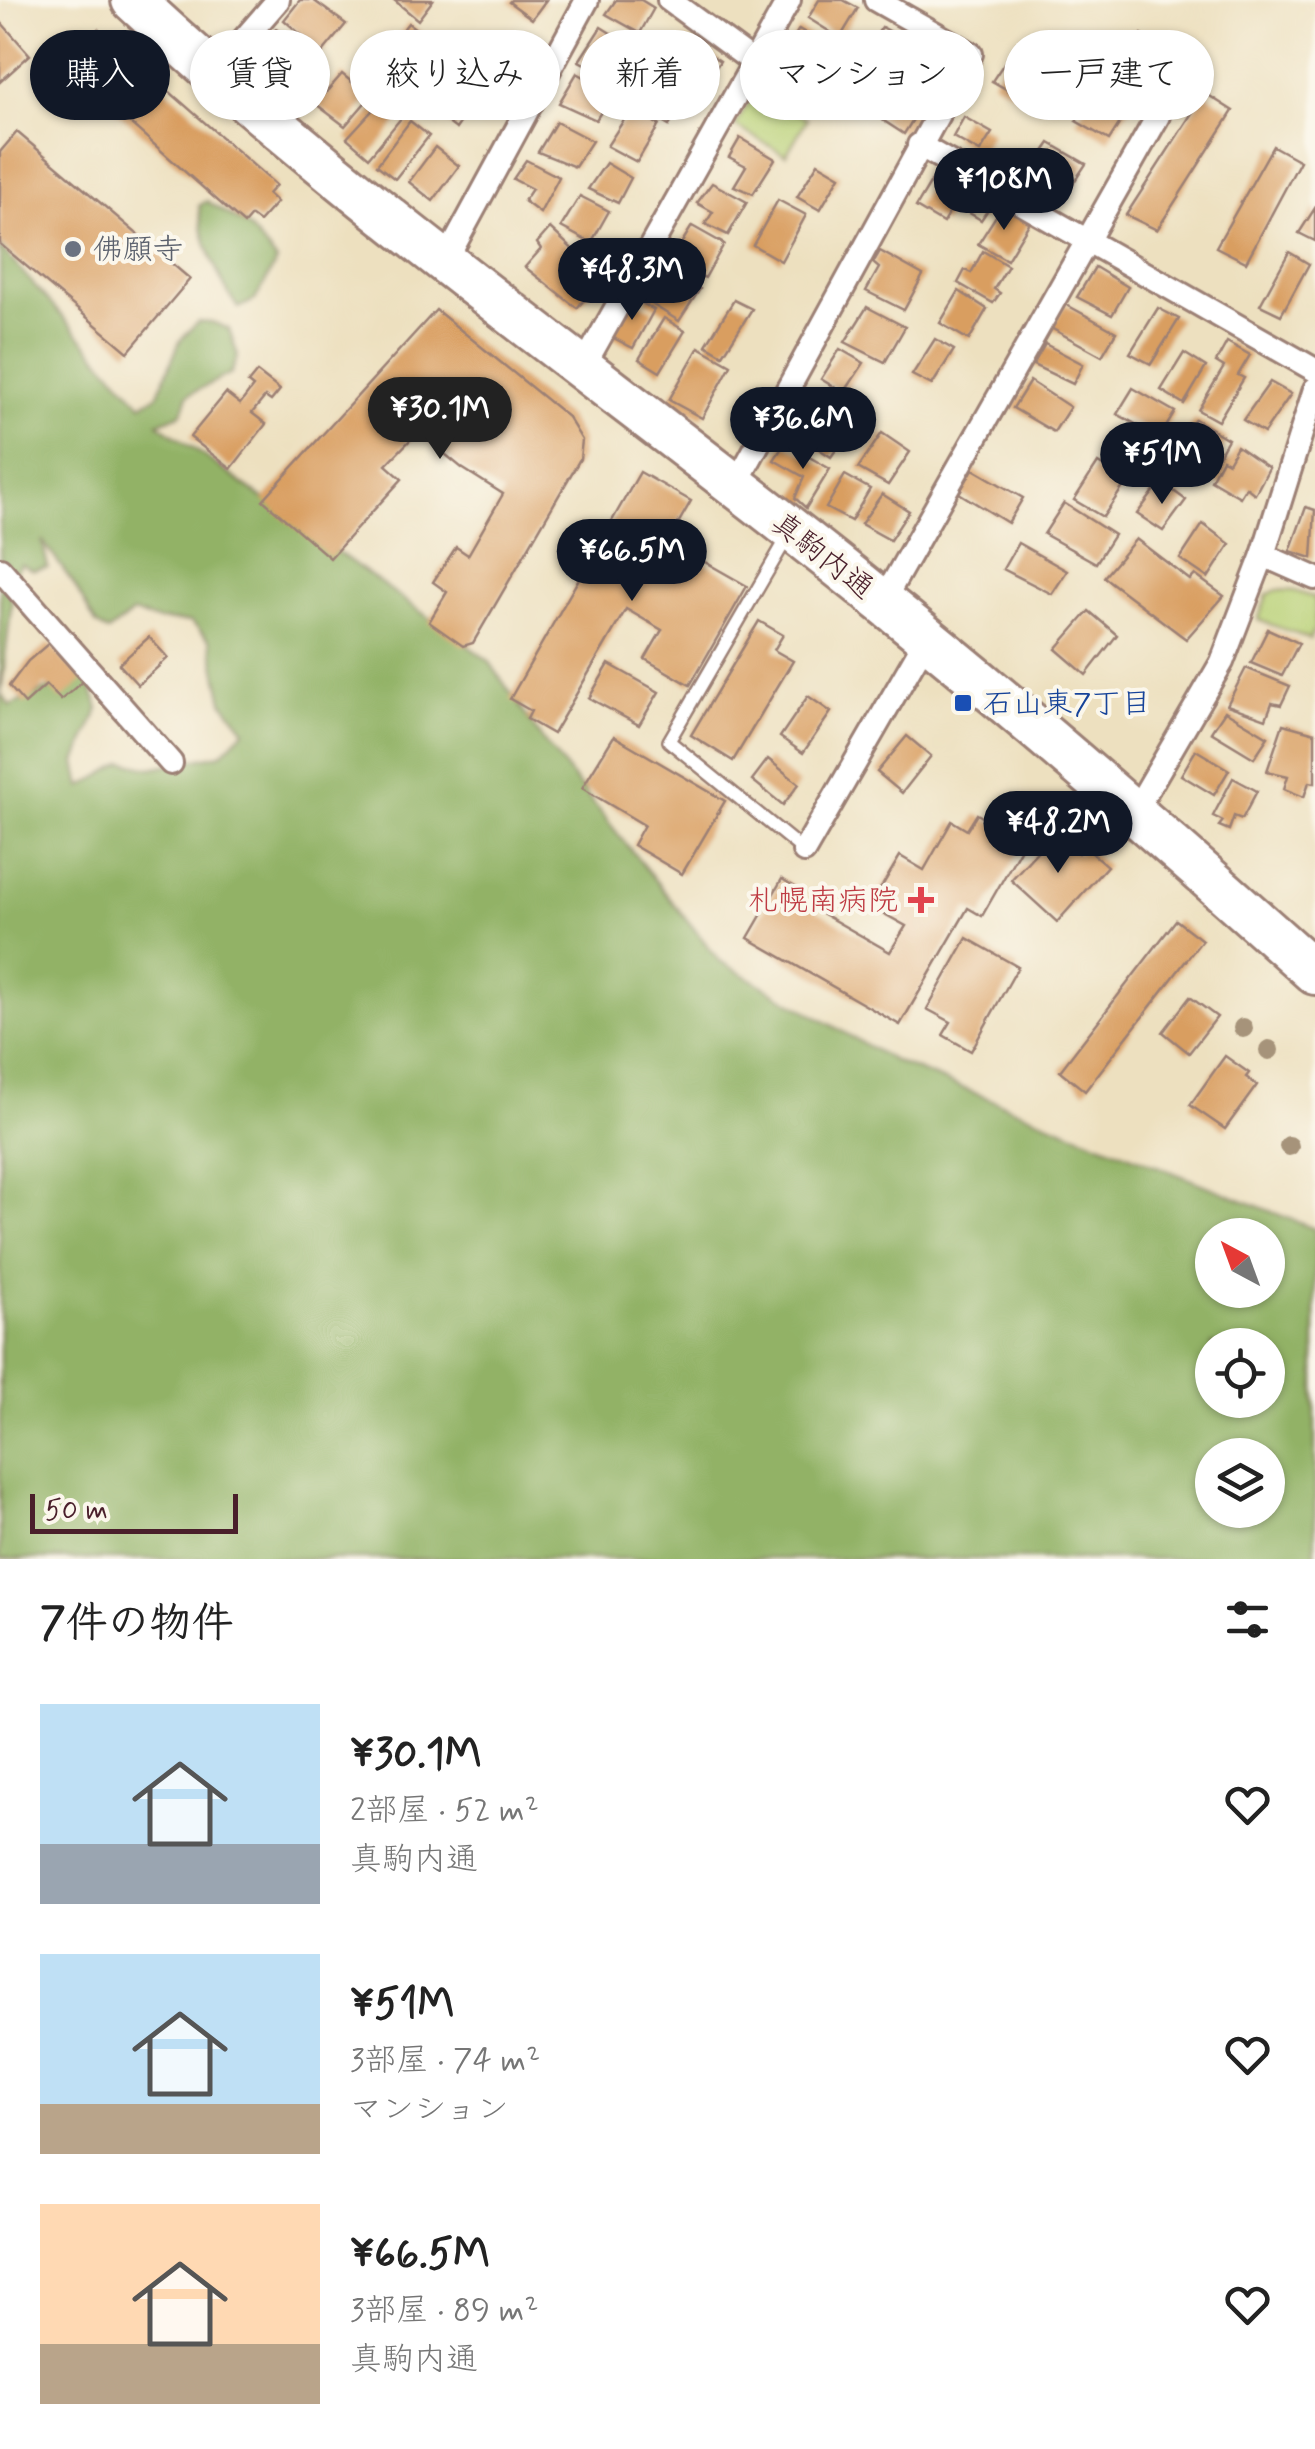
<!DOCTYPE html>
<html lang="ja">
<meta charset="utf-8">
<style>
:root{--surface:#fff;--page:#f2f2f2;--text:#222;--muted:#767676;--accent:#111827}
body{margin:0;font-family:Mynerve,"Klee One",sans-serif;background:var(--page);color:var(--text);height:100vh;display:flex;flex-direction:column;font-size:38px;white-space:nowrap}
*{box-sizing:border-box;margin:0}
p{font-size:32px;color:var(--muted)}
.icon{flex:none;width:55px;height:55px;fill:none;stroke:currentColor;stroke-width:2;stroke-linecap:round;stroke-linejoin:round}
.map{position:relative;height:1559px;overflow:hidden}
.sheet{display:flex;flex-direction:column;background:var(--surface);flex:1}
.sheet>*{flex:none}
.banner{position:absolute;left:30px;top:30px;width:1255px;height:90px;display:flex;gap:20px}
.needle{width:65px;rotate:319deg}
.buttons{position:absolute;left:1195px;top:1218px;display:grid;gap:20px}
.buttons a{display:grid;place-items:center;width:90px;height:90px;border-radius:50%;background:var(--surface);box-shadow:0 2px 8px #0004;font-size:50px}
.scale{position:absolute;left:30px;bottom:25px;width:208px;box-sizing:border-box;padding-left:10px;border:5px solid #4a1f2b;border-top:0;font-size:28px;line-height:35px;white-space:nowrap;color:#4a1f2b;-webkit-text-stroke:8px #fbf7ec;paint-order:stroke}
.price{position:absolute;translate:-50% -85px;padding:0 22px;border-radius:35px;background:var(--accent);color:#fff;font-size:32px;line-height:65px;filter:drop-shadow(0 2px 5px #0008)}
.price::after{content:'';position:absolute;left:50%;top:60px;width:30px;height:22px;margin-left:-15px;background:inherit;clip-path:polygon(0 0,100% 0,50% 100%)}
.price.current{background:#222;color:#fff}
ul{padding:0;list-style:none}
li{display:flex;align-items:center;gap:30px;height:250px;padding:0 40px}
li span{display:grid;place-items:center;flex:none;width:280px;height:200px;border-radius:0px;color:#555}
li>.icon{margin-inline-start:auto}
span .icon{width:120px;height:120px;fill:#fffc;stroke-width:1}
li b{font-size:42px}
h2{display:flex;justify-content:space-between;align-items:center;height:120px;padding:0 40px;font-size:42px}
.chip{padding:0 35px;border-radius:45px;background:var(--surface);box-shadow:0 2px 8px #0004;font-size:35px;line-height:90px}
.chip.current{background:var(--accent);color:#fff}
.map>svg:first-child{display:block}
.green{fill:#b8d075;stroke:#817850;stroke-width:2.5}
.forest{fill:#92b266;stroke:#6e6848;stroke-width:2.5;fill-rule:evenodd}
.building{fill:#d99e61}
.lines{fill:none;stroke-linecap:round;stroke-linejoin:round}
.lane-casing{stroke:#9c8075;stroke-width:16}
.street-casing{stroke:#9c8075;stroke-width:28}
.highway-casing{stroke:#9c8075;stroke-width:48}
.lane{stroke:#fff;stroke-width:11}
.street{stroke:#fff;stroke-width:22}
.highway{stroke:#fff;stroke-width:42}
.tree{fill:#a6937a}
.worship-dot{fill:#6b7280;stroke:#fbf7ec;stroke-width:4}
.transit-dot{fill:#1a4fb4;stroke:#fbf7ec;stroke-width:4}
.health-dot{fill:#e0444e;stroke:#fbf7ec;stroke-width:4}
.labels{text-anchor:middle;stroke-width:8;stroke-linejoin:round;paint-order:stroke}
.worship-label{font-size:30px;fill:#5b616d;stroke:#fbf7ec;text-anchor:start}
.street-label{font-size:30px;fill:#4a1f2b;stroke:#fbf7ec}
.transit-label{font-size:30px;fill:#164399;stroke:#fbf7ec;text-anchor:start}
.health-label{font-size:30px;fill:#be3a42;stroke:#fbf7ec;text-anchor:end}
</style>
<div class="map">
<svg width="1315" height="1559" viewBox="0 0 1315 1559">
<rect width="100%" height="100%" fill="#fbf7ec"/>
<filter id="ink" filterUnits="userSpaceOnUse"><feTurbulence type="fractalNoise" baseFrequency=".01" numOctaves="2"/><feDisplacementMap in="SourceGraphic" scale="20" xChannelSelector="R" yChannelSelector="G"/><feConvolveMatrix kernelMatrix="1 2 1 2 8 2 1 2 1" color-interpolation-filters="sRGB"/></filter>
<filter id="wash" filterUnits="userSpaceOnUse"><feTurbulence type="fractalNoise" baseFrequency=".0048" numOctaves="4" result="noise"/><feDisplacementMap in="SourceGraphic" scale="40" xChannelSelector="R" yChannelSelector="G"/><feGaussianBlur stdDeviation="2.25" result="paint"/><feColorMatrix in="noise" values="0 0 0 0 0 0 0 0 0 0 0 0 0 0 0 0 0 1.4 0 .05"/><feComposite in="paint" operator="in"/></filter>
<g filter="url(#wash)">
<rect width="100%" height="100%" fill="#ede0bf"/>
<!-- green -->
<g class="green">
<path d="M 756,90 L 807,119 L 786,155 L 735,126 Z"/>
<path d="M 1277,590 L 1295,591 L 1315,598 L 1315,627 L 1310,639 L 1258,620 L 1267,595 Z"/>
</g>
<!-- forest -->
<g class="forest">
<path d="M 207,201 L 248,227 L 277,261 L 255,300 L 238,308 C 219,282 200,236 199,206 Z"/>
<path d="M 0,247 L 141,404 L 157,396 L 180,341 L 198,322 L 215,323 L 229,329 L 238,356 L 231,373 L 188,395 L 182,413 L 158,423 L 489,661 L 541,738 L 720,961 L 892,1060 L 1315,1229 L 1315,1559 L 0,1559 ZM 42,540 L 73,583 L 96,624 L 108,632 L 133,613 L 157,620 L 191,622 L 210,640 L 223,702 L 245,730 L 221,754 L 151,768 L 124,762 L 81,787 L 76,762 L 99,708 L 85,673 L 10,706 L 1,694 L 12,600 L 5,588 L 21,564 L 33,570 L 48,567 ZM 1212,1235 L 1268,1235 L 1268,1290 L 1212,1290 ZM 1212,1345 L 1268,1345 L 1268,1400 L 1212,1400 ZM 1212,1455 L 1268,1455 L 1268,1510 L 1212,1510 Z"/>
</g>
<g id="blocks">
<!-- building -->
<g class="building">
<path d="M 300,0 L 313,0 L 346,24 L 322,53 L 284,20 Z"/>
<path d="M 394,0 L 433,0 L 418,20 Z"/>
<path d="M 511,0 L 546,0 L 532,19 L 509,2 Z"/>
<path d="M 616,0 L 641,0 L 654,8 L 640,33 L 606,14 Z"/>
<path d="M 819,0 L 843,0 L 858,8 L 840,38 L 808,18 Z"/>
<path d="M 0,21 L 30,55 L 0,82 Z"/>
<path d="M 408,23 L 444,50 L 428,74 L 410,58 L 393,83 L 374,68 Z"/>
<path d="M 601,27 L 633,47 L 614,79 L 579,61 Z"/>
<path d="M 882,27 L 917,46 L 891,87 L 855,66 Z"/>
<path d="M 98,29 L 276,185 L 268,194 L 277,202 L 259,222 L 251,216 L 244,224 L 79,78 L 98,56 L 85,43 Z"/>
<path d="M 276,29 L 313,56 L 285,91 L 255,70 L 270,52 L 262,46 Z"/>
<path d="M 488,29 L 512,48 L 495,69 L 471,50 Z"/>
<path d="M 799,29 L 835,52 L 820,77 L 785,52 Z"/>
<path d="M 1142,34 L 1163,47 L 1136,89 L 1113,76 Z"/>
<path d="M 686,39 L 720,61 L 701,92 L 666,71 Z"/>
<path d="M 1017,44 L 1051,65 L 1027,101 L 992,81 Z"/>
<path d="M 458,53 L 492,74 L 475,98 L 439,73 Z"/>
<path d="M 788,66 L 821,87 L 807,109 L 774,88 Z"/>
<path d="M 577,73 L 613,93 L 596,120 L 559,103 Z"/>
<path d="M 342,74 L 370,97 L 345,126 L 316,104 Z"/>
<path d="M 435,75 L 473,104 L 456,129 L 416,98 Z"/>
<path d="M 658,75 L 688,93 L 669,126 L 638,108 Z"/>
<path d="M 1099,84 L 1132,104 L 1109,140 L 1076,121 Z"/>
<path d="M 1205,93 L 1233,111 L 1157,230 L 1126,215 Z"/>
<path d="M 891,95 L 917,113 L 904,134 L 878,117 Z"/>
<path d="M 381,101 L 402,117 L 369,157 L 347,138 Z"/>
<path d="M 631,109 L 659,125 L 637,162 L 607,146 Z"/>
<path d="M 964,117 L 992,133 L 980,152 L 953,137 Z"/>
<path d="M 410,121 L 429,136 L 395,179 L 377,165 Z"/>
<path d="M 556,122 L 592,141 L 575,167 L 538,152 Z"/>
<path d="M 17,132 L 190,279 L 128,352 L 0,244 L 0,152 Z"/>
<path d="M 740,138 L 775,159 L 753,194 L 734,186 L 746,166 L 729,157 Z"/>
<path d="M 1050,143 L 1086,164 L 1070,188 L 1034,166 Z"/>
<path d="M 1273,146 L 1300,161 L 1246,262 L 1216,247 Z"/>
<path d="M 435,147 L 459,166 L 433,201 L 409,182 Z"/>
<path d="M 526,160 L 559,177 L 540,213 L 524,201 L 532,189 L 513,179 Z"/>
<path d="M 606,163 L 631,178 L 618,203 L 588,189 Z"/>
<path d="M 818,163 L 840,176 L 820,210 L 797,197 Z"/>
<path d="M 937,172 L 965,187 L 943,223 L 916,207 Z"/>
<path d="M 712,183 L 747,202 L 728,235 L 705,224 L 713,212 L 697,203 Z"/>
<path d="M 974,190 L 993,202 L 981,220 L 963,209 Z"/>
<path d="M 580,196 L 609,211 L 591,243 L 561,227 Z"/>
<path d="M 778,200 L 806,215 L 781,261 L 753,245 Z"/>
<path d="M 1003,205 L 1030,222 L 1007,260 L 978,244 Z"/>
<path d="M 1315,208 L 1315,241 L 1299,233 Z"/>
<path d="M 692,226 L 724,244 L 705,278 L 685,269 L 693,255 L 679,247 Z"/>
<path d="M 550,228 L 603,278 L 577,308 L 525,267 L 541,249 L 537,243 Z"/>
<path d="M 880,251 L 923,275 L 904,310 L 866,291 L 879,268 L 873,263 Z"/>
<path d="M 983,251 L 1008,266 L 994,289 L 1000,293 L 993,303 L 958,283 L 965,270 L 971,273 Z"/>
<path d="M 1289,252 L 1309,264 L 1281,315 L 1260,305 Z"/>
<path d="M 668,267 L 700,289 L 679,321 L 645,300 Z"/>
<path d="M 1095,267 L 1128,287 L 1112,315 L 1077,297 Z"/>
<path d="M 959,291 L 987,309 L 969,340 L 940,323 Z"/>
<path d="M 633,298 L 654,310 L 633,348 L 610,336 Z"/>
<path d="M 734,300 L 752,309 L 723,355 L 706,345 Z"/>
<path d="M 1065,304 L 1116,332 L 1102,356 L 1051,328 Z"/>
<path d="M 867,307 L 905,327 L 885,362 L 845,342 Z"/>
<path d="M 1158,308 L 1179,319 L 1151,364 L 1130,353 Z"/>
<path d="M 436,310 L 568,417 L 582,440 L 580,459 L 473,643 L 463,646 L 429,622 L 447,592 L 433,582 L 456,547 L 468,555 L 503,494 L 462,468 L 418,432 L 386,465 L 402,479 L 330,558 L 263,500 Z"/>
<path d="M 664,318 L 685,331 L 660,372 L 639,359 Z"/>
<path d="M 935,339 L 954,350 L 932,385 L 912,375 Z"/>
<path d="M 1227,342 L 1250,355 L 1238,375 L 1244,378 L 1218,421 L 1198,410 L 1224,367 L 1216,362 Z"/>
<path d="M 1045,344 L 1083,364 L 1073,384 L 1033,365 Z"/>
<path d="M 699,347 L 731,365 L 702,418 L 669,400 Z"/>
<path d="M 840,349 L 864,363 L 844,393 L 821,379 Z"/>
<path d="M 1184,353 L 1206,367 L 1184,404 L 1161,390 Z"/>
<path d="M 257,372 L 280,390 L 271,401 L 265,397 L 252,413 L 266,424 L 231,469 L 190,437 L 226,393 L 240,404 L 253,387 L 248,383 Z"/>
<path d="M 1030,381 L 1070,407 L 1054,432 L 1013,408 Z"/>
<path d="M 1270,382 L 1291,394 L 1264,433 L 1243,420 Z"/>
<path d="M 1133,388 L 1175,412 L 1160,437 L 1117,414 Z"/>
<path d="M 803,398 L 854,424 L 831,457 L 794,432 L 800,423 L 791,417 Z"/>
<path d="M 1195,419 L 1228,439 L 1213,466 L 1177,446 Z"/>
<path d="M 882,433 L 910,452 L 888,485 L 858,468 Z"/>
<path d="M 785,443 L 830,469 L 806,508 L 795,498 L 804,477 L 774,460 Z"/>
<path d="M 1237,446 L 1269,468 L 1255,494 L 1246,487 L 1240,497 L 1211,480 L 1222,459 L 1228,462 Z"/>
<path d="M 1098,463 L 1127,481 L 1103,517 L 1074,500 Z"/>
<path d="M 973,469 L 1023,498 L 1008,523 L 959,493 Z"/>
<path d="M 640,472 L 691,501 L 668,541 L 747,586 L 690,685 L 645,659 L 662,630 L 626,609 L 553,734 L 527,719 L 531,711 L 510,699 Z"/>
<path d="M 845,475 L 870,489 L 851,521 L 826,508 Z"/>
<path d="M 1161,482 L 1186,500 L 1163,531 L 1137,514 Z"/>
<path d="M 882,494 L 909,511 L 890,540 L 861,524 Z"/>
<path d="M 1064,503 L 1114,535 L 1096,563 L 1044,534 Z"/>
<path d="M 1306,507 L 1315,510 L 1312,558 L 1290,551 Z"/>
<path d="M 1203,524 L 1230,544 L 1208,578 L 1180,559 Z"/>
<path d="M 1136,539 L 1190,580 L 1195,575 L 1224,596 L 1186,639 L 1104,577 Z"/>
<path d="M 1018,543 L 1067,571 L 1052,594 L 1003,569 Z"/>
<path d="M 1089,611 L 1117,635 L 1086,675 L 1056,649 Z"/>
<path d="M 759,621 L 783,635 L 774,650 L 793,661 L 733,761 L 691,735 Z"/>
<path d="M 1268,629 L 1299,643 L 1282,676 L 1251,663 Z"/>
<path d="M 149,637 L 168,658 L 138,685 L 119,664 Z"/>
<path d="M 49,643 L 83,681 L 61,700 L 46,685 L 25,704 L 9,686 L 28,661 Z"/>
<path d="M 609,664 L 659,692 L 639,725 L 589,698 Z"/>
<path d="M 1246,668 L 1290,686 L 1281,705 L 1272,703 L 1266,719 L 1227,705 Z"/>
<path d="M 808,696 L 831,712 L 803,753 L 780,737 Z"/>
<path d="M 1225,711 L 1268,737 L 1254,758 L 1211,732 Z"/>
<path d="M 1283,724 L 1315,733 L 1315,783 L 1309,782 L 1304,797 L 1284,789 L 1288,776 L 1267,771 Z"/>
<path d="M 614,736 L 725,801 L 682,874 L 633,845 L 644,825 L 582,788 Z"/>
<path d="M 907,736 L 931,756 L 902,793 L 877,772 Z"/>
<path d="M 1196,750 L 1229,770 L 1214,795 L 1181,775 Z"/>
<path d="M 768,759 L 799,784 L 783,805 L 752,780 Z"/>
<path d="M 1233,778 L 1257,791 L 1242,819 L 1234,816 L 1229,830 L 1219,826 L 1223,821 L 1213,816 Z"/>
<path d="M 977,814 L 1025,841 L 982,916 L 968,908 L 900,1025 L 748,938 L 782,879 L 800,890 L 795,898 L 890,952 L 906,926 L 870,906 L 900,856 L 924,870 L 952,821 L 967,830 Z"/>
<path d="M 1055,832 L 1078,853 L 1084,846 L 1107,866 L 1057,922 L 1011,880 Z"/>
<path d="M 1176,920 L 1202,940 L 1085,1091 L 1060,1071 Z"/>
<path d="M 967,938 L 1018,967 L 971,1051 L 943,1035 L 951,1022 L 927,1009 Z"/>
<path d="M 1190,997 L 1217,1017 L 1189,1053 L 1163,1032 Z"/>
<path d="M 1225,1056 L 1249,1073 L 1246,1077 L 1257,1085 L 1225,1129 L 1190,1105 Z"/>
</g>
</g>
</g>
<g filter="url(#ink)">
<use href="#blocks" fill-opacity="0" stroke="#9c8075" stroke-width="2.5"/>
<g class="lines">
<defs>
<path id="lane" d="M 787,538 L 669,741 L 804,851"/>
<g id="street">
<path d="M 669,0 L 752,61"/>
<path d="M 213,75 L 278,0"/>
<path d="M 919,145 L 1315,370"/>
<path d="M 446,260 L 587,0"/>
<path d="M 582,369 L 789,0"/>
<path d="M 735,486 L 971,54 L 876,0"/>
<path d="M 1263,555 L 1315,578"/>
<path d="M 0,569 L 171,763"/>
<path d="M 883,601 L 1158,116"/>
<path d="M 1135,811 L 1222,662 L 1263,555 L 1315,389"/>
<path d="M 804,851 L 927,638"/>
</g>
<path id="highway" d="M 133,0 C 367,217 635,401 883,602 C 1031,721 1174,846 1315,973"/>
</defs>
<!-- lane casing -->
<use href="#lane" class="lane-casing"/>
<!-- street casing -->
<use href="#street" class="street-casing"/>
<!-- highway casing -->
<use href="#highway" class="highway-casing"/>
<!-- lane -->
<use href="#lane" class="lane"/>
<!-- street -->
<use href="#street" class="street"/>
<!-- highway -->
<use href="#highway" class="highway"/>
</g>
<!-- trees -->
<g class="tree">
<circle cx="1243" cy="1028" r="10"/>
<circle cx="1269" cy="1050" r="10"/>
<circle cx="1289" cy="1146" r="10"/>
</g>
</g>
<!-- markers -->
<circle class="worship-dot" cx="73" cy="249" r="10"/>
<rect class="transit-dot" x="953" y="693" width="20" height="20" rx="5"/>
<path class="health-dot" d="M916 885h10v10h10v10h-10v10h-10v-10h-10v-10h10z"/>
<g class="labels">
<!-- worship labels -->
<g class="worship-label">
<text x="93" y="259">佛願寺</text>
</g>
<!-- street labels -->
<g class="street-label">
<text transform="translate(823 555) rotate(38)" y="10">真駒内通</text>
</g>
<!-- transit labels -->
<g class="transit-label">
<text x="983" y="713">石山東7丁目</text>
</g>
<!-- health labels -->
<g class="health-label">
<text x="898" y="910">札幌南病院</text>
</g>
</g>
</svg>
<div class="buttons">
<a><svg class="needle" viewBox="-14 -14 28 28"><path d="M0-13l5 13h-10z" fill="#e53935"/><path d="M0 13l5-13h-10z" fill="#767676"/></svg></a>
<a><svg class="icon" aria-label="locate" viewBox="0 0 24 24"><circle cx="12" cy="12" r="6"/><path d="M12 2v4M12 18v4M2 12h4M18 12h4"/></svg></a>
<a><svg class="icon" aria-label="layers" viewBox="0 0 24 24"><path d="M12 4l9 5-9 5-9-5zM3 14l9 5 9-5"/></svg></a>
</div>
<div class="scale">50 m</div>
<b class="price" style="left:1004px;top:233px">¥108M</b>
<b class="price" style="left:632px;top:323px">¥48.3M</b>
<b class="price current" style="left:440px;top:462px">¥30.1M</b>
<b class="price" style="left:803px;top:472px">¥36.6M</b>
<b class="price" style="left:1162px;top:507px">¥51M</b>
<b class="price" style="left:632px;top:604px">¥66.5M</b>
<b class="price" style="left:1058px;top:876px">¥48.2M</b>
<div class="banner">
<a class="chip current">購入</a>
<a class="chip">賃貸</a>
<a class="chip">絞り込み</a>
<a class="chip">新着</a>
<a class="chip">マンション</a>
<a class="chip">一戸建て</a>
</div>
</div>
<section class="sheet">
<h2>7件の物件<svg class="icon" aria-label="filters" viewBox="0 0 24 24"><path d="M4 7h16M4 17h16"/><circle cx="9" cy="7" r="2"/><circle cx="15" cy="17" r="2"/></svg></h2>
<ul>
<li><span style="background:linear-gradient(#bfe0f5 70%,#9aa5b1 0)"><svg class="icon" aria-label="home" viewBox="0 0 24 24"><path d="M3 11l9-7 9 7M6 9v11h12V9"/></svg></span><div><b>¥30.1M</b><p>2部屋 · 52 m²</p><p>真駒内通</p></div><svg class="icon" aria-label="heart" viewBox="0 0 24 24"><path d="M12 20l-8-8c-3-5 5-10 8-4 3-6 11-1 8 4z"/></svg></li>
<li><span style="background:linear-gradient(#bfe0f5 75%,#b9a48a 0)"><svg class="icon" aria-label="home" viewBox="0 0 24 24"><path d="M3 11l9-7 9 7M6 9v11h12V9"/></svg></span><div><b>¥51M</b><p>3部屋 · 74 m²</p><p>マンション</p></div><svg class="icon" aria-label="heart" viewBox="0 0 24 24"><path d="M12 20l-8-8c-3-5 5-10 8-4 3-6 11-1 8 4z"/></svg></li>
<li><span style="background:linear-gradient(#ffd9b3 70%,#b9a48a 0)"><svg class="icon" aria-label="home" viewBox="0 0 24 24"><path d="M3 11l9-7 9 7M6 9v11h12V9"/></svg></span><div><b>¥66.5M</b><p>3部屋 · 89 m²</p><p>真駒内通</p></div><svg class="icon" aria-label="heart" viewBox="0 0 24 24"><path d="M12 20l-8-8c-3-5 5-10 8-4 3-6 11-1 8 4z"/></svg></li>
</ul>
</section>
